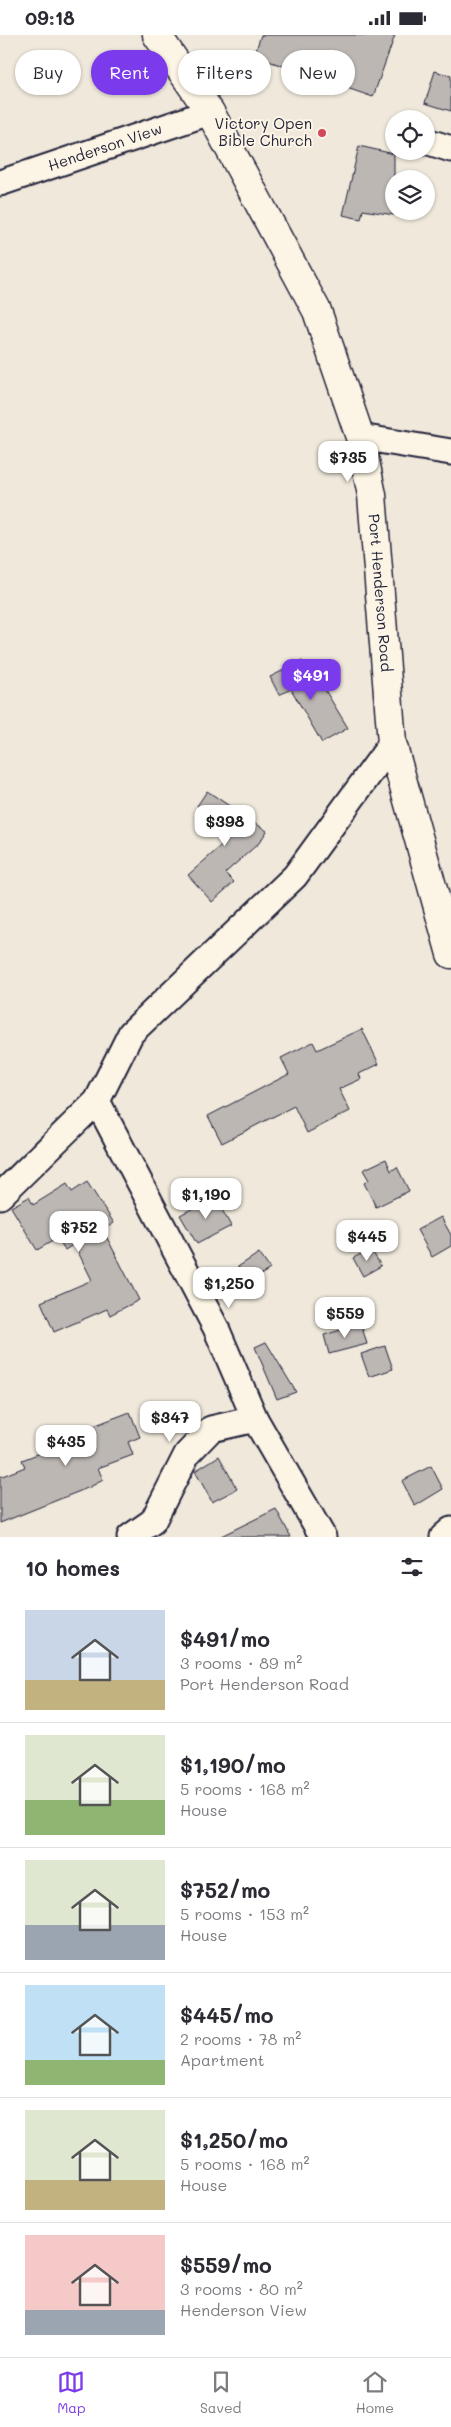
<!DOCTYPE html>
<meta charset="utf-8">
<style>
:root{--surface:#fff;--page:#f7f7f7;--text:#2b2b33;--muted:#7c7c81;--line:#e1e1e2;--accent:#7c3aed}
body{margin:0;font-family:Mali,sans-serif;background:var(--page);color:var(--text);height:100vh;display:flex;flex-direction:column;font-size:19px;white-space:nowrap}
*{box-sizing:border-box;margin:0}
p{font-size:16px;color:var(--muted)}
.icon{flex:none;width:28px;height:28px;fill:none;stroke:currentColor;stroke-width:2;stroke-linecap:round;stroke-linejoin:round}
.map{position:relative;height:1502px;overflow:hidden}
.drawer{display:flex;flex-direction:column;background:var(--surface);flex:1}
.drawer>*{flex:none}
.banner{position:absolute;left:15px;top:15px;width:421px;height:45px;display:flex;gap:10px}
.tools{position:absolute;left:385px;top:75px;display:grid;gap:10px}
.tools a{display:grid;place-items:center;width:50px;height:50px;border-radius:50%;background:var(--surface);box-shadow:0 1px 4px #0004;font-size:25px}
.price{position:absolute;translate:-50% -42px;padding:0 11px;border-radius:10px;background:#fff;color:#222;font-size:16px;line-height:32px;filter:drop-shadow(0 1px 2px #0008)}
.price::after{content:'';position:absolute;left:50%;top:30px;width:15px;height:11px;margin-left:-8px;background:inherit;clip-path:polygon(0 0,100% 0,50% 100%)}
.price.current{background:var(--accent);color:#fff}
ul{padding:0;list-style:none}
li{display:flex;align-items:center;gap:15px;height:125px;padding:0 25px}
li+li{border-top:1px solid var(--line)}
li span{display:grid;place-items:center;flex:none;width:140px;height:100px;border-radius:0px;color:#555}
li>.icon{margin-inline-start:auto}
span .icon{width:60px;height:60px;fill:#fffc;stroke-width:1}
li b{font-size:21px}
h2{display:flex;justify-content:space-between;align-items:center;height:60px;padding:0 25px;font-size:21px}
.chip{padding:0 18px;border-radius:22px;background:var(--surface);box-shadow:0 1px 4px #0004;font-size:18px;line-height:45px}
.chip.current{background:var(--accent);color:#fff}
.status{display:flex;justify-content:space-between;align-items:center;height:35px;padding:0 25px;background:var(--surface);direction:ltr}
.status svg{height:14px;fill:currentColor}
.dock{display:flex;justify-content:space-around;align-items:center;height:70px;border-top:1px solid var(--line);background:var(--surface);font-size:14px;color:var(--muted)}
.dock a{display:grid;justify-items:center;gap:2px}
.dock .current{color:var(--accent)}
.map>svg:first-child{display:block}
.building{fill:#bcb7b3;stroke:#22223b}
.lines{fill:none;stroke-linecap:round;stroke-linejoin:round}
.street-casing{stroke:#22223b;stroke-width:29}
.secondary-casing{stroke:#22223b;stroke-width:31}
.street{stroke:#fcf5e5;stroke-width:25}
.secondary{stroke:#fcf5e5;stroke-width:28}
.poi-dot{fill:#d1495b;stroke:#fcf5e5;stroke-width:2}
.labels{text-anchor:middle;stroke-width:4;stroke-linejoin:round;paint-order:stroke}
.poi-label{font-size:15px;fill:#22223b;stroke:#fcf5e5;text-anchor:end}
.street-label{font-size:15px;fill:#22223b;stroke:#fcf5e5}
</style>
<div class="status"><b>09:18</b><svg viewBox="0 0 49 12"><path d="M0 12V9h3v3zM5 12V6h3v6zM10 12V3h3v9zM15 12V0h3v12zM26 1h20v11H26zM47 4h2v5h-2z"/></svg></div>
<div class="map">
<svg width="451" height="1502" viewBox="0 0 451 1502">
<rect width="100%" height="100%" fill="#efe8db"/>
<filter id="ink" filterUnits="userSpaceOnUse"><feTurbulence type="fractalNoise" baseFrequency=".02" numOctaves="2"/><feDisplacementMap in="SourceGraphic" scale="10" xChannelSelector="R" yChannelSelector="G"/><feConvolveMatrix kernelMatrix="1 2 1 2 8 2 1 2 1" color-interpolation-filters="sRGB"/></filter>
<g filter="url(#ink)">
<!-- building -->
<g class="building">
<path d="M 261,0 L 395,0 L 373,62 L 254,21 Z"/>
<path d="M 435,36 L 451,41 L 451,76 L 425,68 Z"/>
<path d="M 359,111 L 394,119 L 394,180 L 363,175 L 361,184 L 343,180 Z"/>
<path d="M 302,626 L 317,653 L 322,650 L 348,693 L 322,708 L 291,654 L 279,660 L 270,642 Z"/>
<path d="M 207,756 L 267,796 L 259,808 L 225,838 L 234,847 L 212,867 L 188,840 L 236,798 L 197,771 Z"/>
<path d="M 362,994 L 379,1029 L 359,1039 L 361,1044 L 339,1054 L 350,1076 L 307,1098 L 294,1071 L 222,1108 L 208,1081 L 289,1039 L 281,1023 L 313,1007 L 317,1015 Z"/>
<path d="M 386,1124 L 391,1136 L 397,1132 L 409,1156 L 376,1172 L 364,1148 L 369,1145 L 363,1135 Z"/>
<path d="M 87,1147 L 114,1188 L 103,1195 L 139,1265 L 110,1280 L 107,1274 L 54,1297 L 41,1267 L 92,1245 L 74,1209 L 65,1215 L 58,1203 L 37,1215 L 11,1172 L 29,1162 L 33,1170 L 67,1149 L 72,1157 Z"/>
<path d="M 215,1162 L 231,1191 L 197,1209 L 180,1180 Z"/>
<path d="M 441,1182 L 451,1200 L 451,1211 L 432,1222 L 417,1195 Z"/>
<path d="M 371,1214 L 381,1231 L 363,1241 L 353,1223 Z"/>
<path d="M 259,1218 L 270,1234 L 235,1256 L 224,1241 Z"/>
<path d="M 361,1289 L 367,1309 L 329,1319 L 324,1300 Z"/>
<path d="M 266,1307 L 296,1357 L 277,1364 L 255,1312 Z"/>
<path d="M 385,1311 L 393,1334 L 369,1342 L 361,1319 Z"/>
<path d="M 130,1377 L 140,1402 L 128,1407 L 133,1420 L 98,1433 L 103,1445 L 90,1452 L 0,1488 L 0,1442 L 25,1432 L 22,1425 L 69,1407 L 67,1401 Z"/>
<path d="M 219,1421 L 237,1454 L 212,1467 L 195,1436 Z"/>
<path d="M 431,1431 L 443,1454 L 415,1471 L 402,1446 Z"/>
<path d="M 276,1474 L 291,1502 L 219,1502 Z"/>
</g>
<g class="lines">
<defs>
<g id="street">
<path d="M 426,106 L 451,114"/>
<path id="s1" d="M 0,148 L 210,77"/>
<path d="M 360,402 L 451,417"/>
<path d="M 97,1066 L 216,1293 L 255,1384 L 323,1502"/>
<path d="M 0,1161 L 97,1066 L 131,998 L 295,841 L 392,708"/>
<path d="M 130,1502 L 153,1486 L 187,1419 L 211,1394 L 255,1384"/>
<path d="M 443,1502 L 451,1495"/>
</g>
<g id="secondary">
<path id="s2" d="M 157,0 L 210,77 L 317,276 L 360,402 L 372,460 L 392,708 L 451,919"/>
</g>
</defs>
<!-- street casing -->
<use href="#street" class="street-casing"/>
<!-- secondary casing -->
<use href="#secondary" class="secondary-casing"/>
<!-- street -->
<use href="#street" class="street"/>
<!-- secondary -->
<use href="#secondary" class="secondary"/>
</g>
</g>
<!-- markers -->
<circle class="poi-dot" cx="322" cy="98" r="5"/>
<g class="labels">
<!-- poi labels -->
<g class="poi-label">
<text x="312" y="94">Victory Open<tspan x="312" dy="17">Bible Church</tspan></text>
</g>
<!-- street labels -->
<g class="street-label">
<text dy="5" stroke="none"><textPath href="#s1" startOffset="111">Henderson View</textPath></text>
<text dy="5" stroke="none"><textPath href="#s2" startOffset="610">Port Henderson Road</textPath></text>
</g>
</g>
</svg>
<div class="tools">
<a><svg class="icon" aria-label="locate" viewBox="0 0 24 24"><circle cx="12" cy="12" r="6"/><path d="M12 2v4M12 18v4M2 12h4M18 12h4"/></svg></a>
<a><svg class="icon" aria-label="layers" viewBox="0 0 24 24"><path d="M12 4l9 5-9 5-9-5zM3 14l9 5 9-5"/></svg></a>
</div>
<b class="price" style="left:348px;top:448px">$735</b>
<b class="price current" style="left:311px;top:666px">$491</b>
<b class="price" style="left:225px;top:812px">$398</b>
<b class="price" style="left:206px;top:1185px">$1,190</b>
<b class="price" style="left:79px;top:1218px">$752</b>
<b class="price" style="left:367px;top:1227px">$445</b>
<b class="price" style="left:229px;top:1274px">$1,250</b>
<b class="price" style="left:345px;top:1304px">$559</b>
<b class="price" style="left:170px;top:1408px">$347</b>
<b class="price" style="left:66px;top:1432px">$435</b>
<div class="banner">
<a class="chip">Buy</a>
<a class="chip current">Rent</a>
<a class="chip">Filters</a>
<a class="chip">New</a>
</div>
</div>
<section class="drawer">
<h2>10 homes<svg class="icon" aria-label="filters" viewBox="0 0 24 24"><path d="M4 7h16M4 17h16"/><circle cx="9" cy="7" r="2"/><circle cx="15" cy="17" r="2"/></svg></h2>
<ul>
<li><span style="background:linear-gradient(#c9d6e8 70%,#c2b280 0)"><svg class="icon" aria-label="home" viewBox="0 0 24 24"><path d="M3 11l9-7 9 7M6 9v11h12V9"/></svg></span><div><b>$491/mo</b><p>3 rooms · 89 m²</p><p>Port Henderson Road</p></div></li>
<li><span style="background:linear-gradient(#dfe7d0 65%,#8fb573 0)"><svg class="icon" aria-label="home" viewBox="0 0 24 24"><path d="M3 11l9-7 9 7M6 9v11h12V9"/></svg></span><div><b>$1,190/mo</b><p>5 rooms · 168 m²</p><p>House</p></div></li>
<li><span style="background:linear-gradient(#dfe7d0 65%,#9aa5b1 0)"><svg class="icon" aria-label="home" viewBox="0 0 24 24"><path d="M3 11l9-7 9 7M6 9v11h12V9"/></svg></span><div><b>$752/mo</b><p>5 rooms · 153 m²</p><p>House</p></div></li>
<li><span style="background:linear-gradient(#bfe0f5 75%,#8fb573 0)"><svg class="icon" aria-label="home" viewBox="0 0 24 24"><path d="M3 11l9-7 9 7M6 9v11h12V9"/></svg></span><div><b>$445/mo</b><p>2 rooms · 78 m²</p><p>Apartment</p></div></li>
<li><span style="background:linear-gradient(#dfe7d0 70%,#c2b280 0)"><svg class="icon" aria-label="home" viewBox="0 0 24 24"><path d="M3 11l9-7 9 7M6 9v11h12V9"/></svg></span><div><b>$1,250/mo</b><p>5 rooms · 168 m²</p><p>House</p></div></li>
<li><span style="background:linear-gradient(#f6c9c9 75%,#9aa5b1 0)"><svg class="icon" aria-label="home" viewBox="0 0 24 24"><path d="M3 11l9-7 9 7M6 9v11h12V9"/></svg></span><div><b>$559/mo</b><p>3 rooms · 80 m²</p><p>Henderson View</p></div></li>
</ul>
</section>
<nav class="dock">
<a class="current"><svg class="icon" aria-label="map" viewBox="0 0 24 24"><path d="M3 6l6-2 6 2 6-2v14l-6 2-6-2-6 2zM9 4v14M15 6v14"/></svg>Map</a>
<a><svg class="icon" aria-label="saved" viewBox="0 0 24 24"><path d="M7 4h10v16l-5-4-5 4z"/></svg>Saved</a>
<a><svg class="icon" aria-label="home" viewBox="0 0 24 24"><path d="M3 11l9-7 9 7M6 9v11h12V9"/></svg>Home</a>
</nav>
